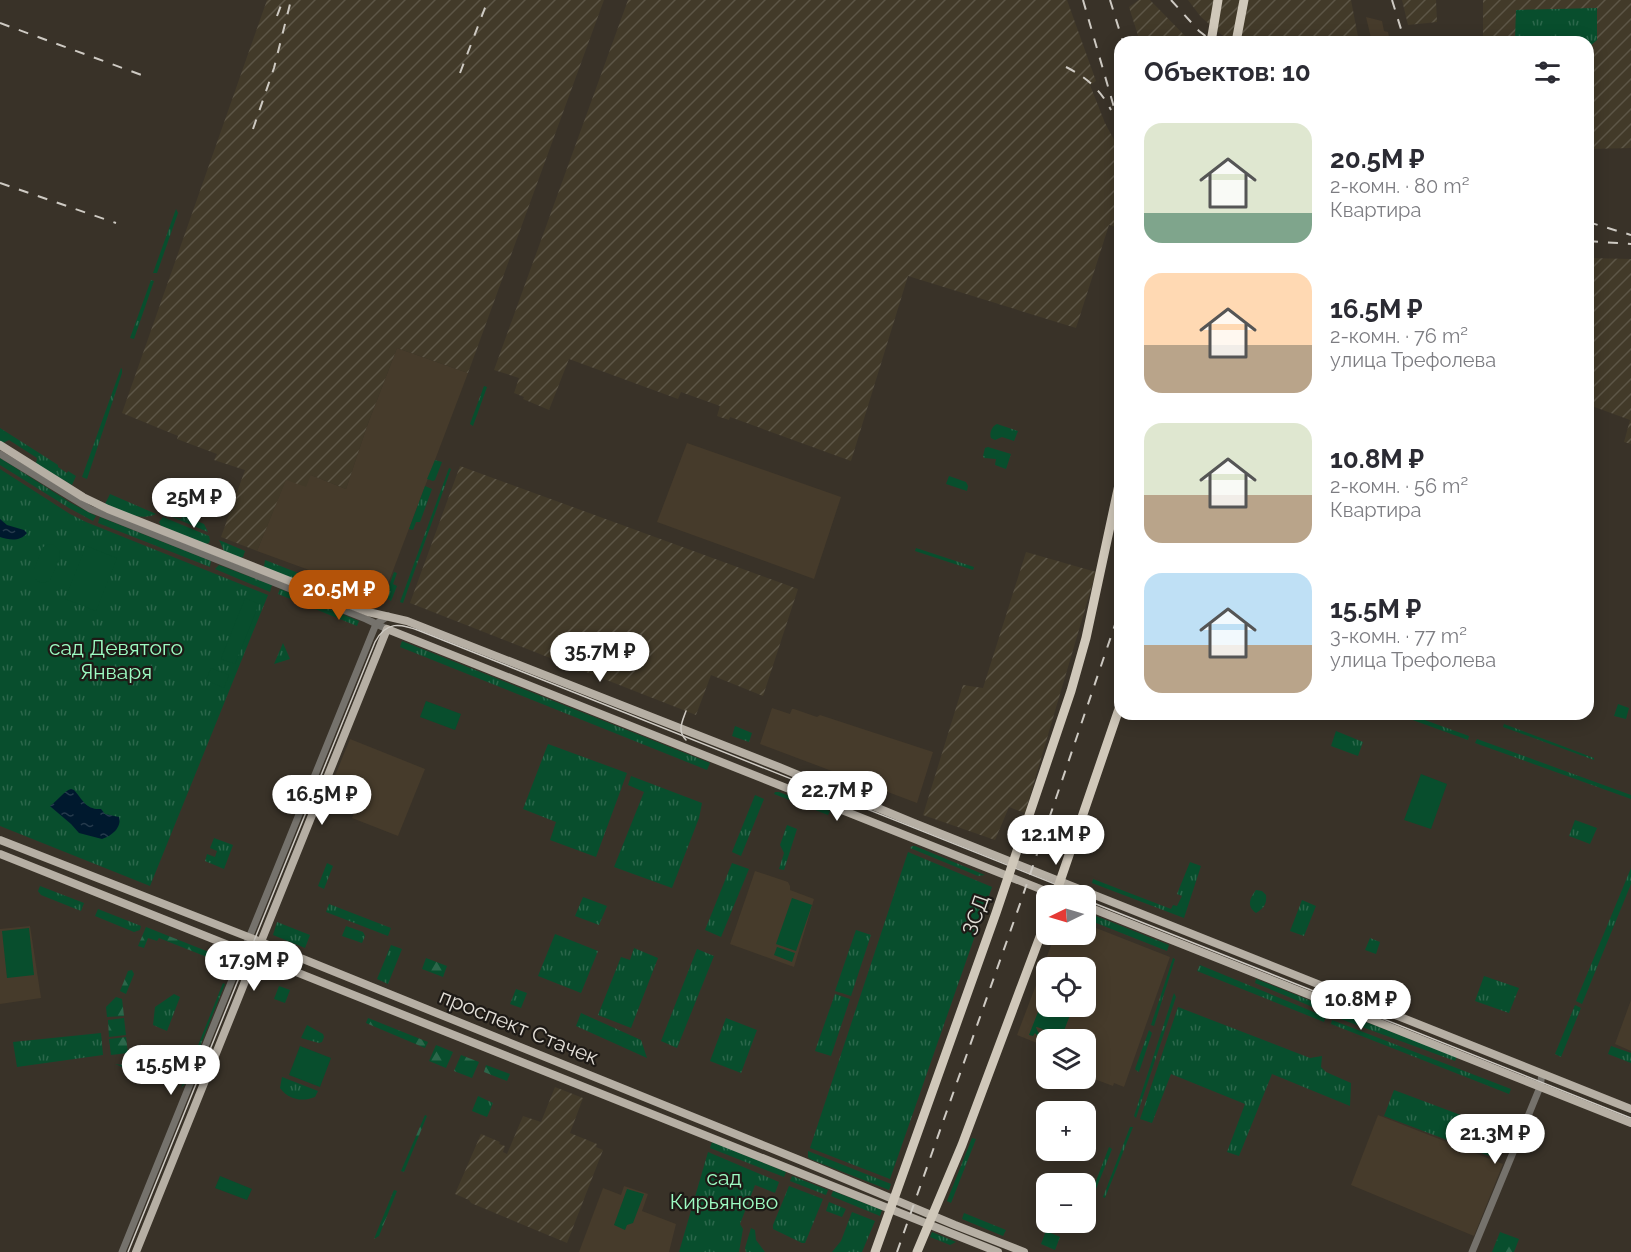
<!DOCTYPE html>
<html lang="ru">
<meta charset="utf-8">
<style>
:root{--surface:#fff;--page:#f2f2f3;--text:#2b2b33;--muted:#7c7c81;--accent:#b45309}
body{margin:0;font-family:Raleway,sans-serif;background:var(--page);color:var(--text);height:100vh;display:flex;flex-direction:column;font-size:22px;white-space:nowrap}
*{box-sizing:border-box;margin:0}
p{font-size:20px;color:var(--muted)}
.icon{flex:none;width:33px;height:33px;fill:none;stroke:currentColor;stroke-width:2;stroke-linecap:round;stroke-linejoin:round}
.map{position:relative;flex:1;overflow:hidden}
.panel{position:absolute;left:1114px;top:36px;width:480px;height:684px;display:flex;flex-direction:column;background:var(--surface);border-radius:18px;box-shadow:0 3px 15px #0003}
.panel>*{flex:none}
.needle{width:39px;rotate:265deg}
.fabs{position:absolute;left:1036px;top:885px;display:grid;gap:12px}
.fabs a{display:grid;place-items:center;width:60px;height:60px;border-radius:12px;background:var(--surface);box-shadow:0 3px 15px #0003;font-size:30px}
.price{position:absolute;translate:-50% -51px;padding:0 14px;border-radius:21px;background:#fff;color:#222;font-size:20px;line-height:39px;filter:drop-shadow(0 2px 3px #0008)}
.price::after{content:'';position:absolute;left:50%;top:36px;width:18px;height:14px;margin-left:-9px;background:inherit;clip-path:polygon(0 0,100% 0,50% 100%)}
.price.active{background:var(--accent);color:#fff}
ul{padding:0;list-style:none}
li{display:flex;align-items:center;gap:18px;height:150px;padding:0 30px}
li span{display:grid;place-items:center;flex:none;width:168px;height:120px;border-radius:18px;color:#555}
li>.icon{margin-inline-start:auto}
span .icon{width:72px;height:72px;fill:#fffc;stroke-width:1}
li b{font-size:26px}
h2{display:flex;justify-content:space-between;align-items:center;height:72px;padding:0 30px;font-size:26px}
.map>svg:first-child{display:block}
.built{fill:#463b2b;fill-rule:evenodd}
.industrial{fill:url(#industrial-furrows)}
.grass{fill:url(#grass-tufts)}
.forest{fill:url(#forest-firs)}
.garden{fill:#084e2d;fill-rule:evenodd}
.water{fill:url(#water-ripples)}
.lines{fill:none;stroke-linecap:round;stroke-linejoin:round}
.minor{stroke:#75726c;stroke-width:7}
.major{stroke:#b6afa4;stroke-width:8}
.highway{stroke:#d0c8ba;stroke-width:9}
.tram{stroke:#cecac3;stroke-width:1.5}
.rail{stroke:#cecac3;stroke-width:2;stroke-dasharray:10 10;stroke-linecap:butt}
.highway-bridge{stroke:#d0c8ba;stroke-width:9}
.labels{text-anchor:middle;stroke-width:4.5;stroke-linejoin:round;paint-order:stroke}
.park-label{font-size:21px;fill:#9dfcc3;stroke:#1e1a16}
.street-label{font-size:21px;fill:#e3dfd8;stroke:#1e1a16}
</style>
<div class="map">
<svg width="1631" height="1252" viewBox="0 0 1631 1252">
<defs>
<pattern id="industrial-furrows" width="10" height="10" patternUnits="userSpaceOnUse" patternTransform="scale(1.5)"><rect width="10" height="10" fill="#423a29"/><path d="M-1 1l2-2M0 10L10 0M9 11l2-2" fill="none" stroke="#5d5647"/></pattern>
<pattern id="grass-tufts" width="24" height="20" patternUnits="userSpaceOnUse" patternTransform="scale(1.5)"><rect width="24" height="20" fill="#084e2d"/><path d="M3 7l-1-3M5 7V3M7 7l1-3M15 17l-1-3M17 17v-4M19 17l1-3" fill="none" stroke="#2c674b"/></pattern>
<pattern id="forest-firs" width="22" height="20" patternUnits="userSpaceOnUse" patternTransform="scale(1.5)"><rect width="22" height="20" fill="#084e2d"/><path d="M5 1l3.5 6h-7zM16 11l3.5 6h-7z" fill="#2c674b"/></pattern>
<pattern id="water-ripples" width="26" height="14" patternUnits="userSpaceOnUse" patternTransform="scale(1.5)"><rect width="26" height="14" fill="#00192e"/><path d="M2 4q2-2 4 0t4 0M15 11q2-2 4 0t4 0" fill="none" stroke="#253a4c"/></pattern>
</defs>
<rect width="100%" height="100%" fill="#393228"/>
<!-- built -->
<g class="built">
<path d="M 1366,17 L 1382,21 L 1384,31 L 1388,32 L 1390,42 L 1372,42 Z"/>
<path d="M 397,348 L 468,373 L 383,597 L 257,551 L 286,479 L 311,475 L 346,489 L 367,426 Z"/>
<path d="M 687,443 L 841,497 L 814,579 L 657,522 Z"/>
<path d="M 772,708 L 790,714 L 792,709 L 794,709 L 817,717 L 820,715 L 933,752 L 917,803 L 760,744 Z"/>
<path d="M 350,739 L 425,769 L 398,836 L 352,818 L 361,795 L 332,783 Z"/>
<path d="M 755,871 L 788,882 L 790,886 L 790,890 L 814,899 L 794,967 L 730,944 Z"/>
<path d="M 1086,924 L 1170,957 L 1124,1087 L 1114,1083 L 1113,1086 L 1086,1076 L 1086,1040 L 1047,1040 L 1047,1047 L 1017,1035 L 1055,935 L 1086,934 ZM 1047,968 L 1086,968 L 1086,1006 L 1047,1006 Z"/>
<path d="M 30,926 L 41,998 L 0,1004 L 0,929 Z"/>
<path d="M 1631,1000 L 1631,1051 L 1615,1044 Z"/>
<path d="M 1378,1115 L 1503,1164 L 1474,1236 L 1351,1185 Z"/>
<path d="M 624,1186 L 648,1194 L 642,1211 L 676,1224 L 669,1252 L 579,1252 L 603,1188 L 621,1195 Z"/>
</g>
<!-- industrial -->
<g class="industrial">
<path d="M 267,0 L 604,0 L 468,373 L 397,348 L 367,426 L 346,489 L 311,475 L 306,487 L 286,480 L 257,551 L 221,537 L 245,470 L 214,460 L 217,454 L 177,439 L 178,436 L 122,413 Z"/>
<path d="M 628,0 L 1067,0 L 1096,81 L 1090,85 L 1105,123 L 1120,151 L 1120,228 L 1109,225 L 1076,328 L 908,276 L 851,461 L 730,417 L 729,420 L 717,416 L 720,406 L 681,392 L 678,399 L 569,359 L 549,410 L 523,399 L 524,397 L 514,393 L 519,378 L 494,370 Z"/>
<path d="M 1139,0 L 1150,0 L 1191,42 L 1140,42 L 1129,7 Z"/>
<path d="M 1188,0 L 1351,0 L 1359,42 L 1230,42 L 1201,17 Z"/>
<path d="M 1402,0 L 1436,0 L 1437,22 L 1408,25 Z"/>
<path d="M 1483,0 L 1631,0 L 1631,148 L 1589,149 L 1588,42 L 1483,42 Z"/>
<path d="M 1589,258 L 1631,259 L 1631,444 L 1624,442 L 1630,420 L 1589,405 Z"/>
<path d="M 460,466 L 798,589 L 763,696 L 711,675 L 696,715 L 410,603 Z"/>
<path d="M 1026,552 L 1096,572 L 1025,813 L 1009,807 L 995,840 L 923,815 L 963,685 L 983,688 Z"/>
<path d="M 555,1087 L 583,1098 L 570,1133 L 597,1144 L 596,1147 L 603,1150 L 567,1243 L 471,1203 L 469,1200 L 455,1194 L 481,1134 L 500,1142 L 499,1144 L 505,1146 L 503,1152 L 507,1154 L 523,1116 L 541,1122 Z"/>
</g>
<!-- grass -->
<g class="grass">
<path d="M 1597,8 L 1597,40 L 1589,47 L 1588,42 L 1517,42 L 1515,39 L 1516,10 Z"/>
<path d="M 176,209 L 178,213 L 157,273 L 153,273 Z"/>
<path d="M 151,280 L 154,281 L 134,339 L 130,338 Z"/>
<path d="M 121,368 L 122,369 L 122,373 L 87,479 L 82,477 Z"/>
<path d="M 484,386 L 487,387 L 473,426 L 470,424 Z"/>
<path d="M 997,424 L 1018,431 L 1014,441 L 1002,437 L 995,440 L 991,438 C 989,433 992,426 997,424 Z"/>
<path d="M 0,428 L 58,465 L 58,467 L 67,473 L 68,471 L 76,476 L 72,485 L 36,464 L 37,458 L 9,440 L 3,443 L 0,441 Z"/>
<path d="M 988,447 L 1011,454 L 1006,469 L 995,465 L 996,459 L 984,458 L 983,456 L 985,448 Z"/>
<path d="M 0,458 L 71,503 L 96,516 L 93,521 L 69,508 L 0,465 Z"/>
<path d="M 435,460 L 442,462 L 435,480 L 433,481 L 427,479 Z"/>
<path d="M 449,468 L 451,469 L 403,603 L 400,602 Z"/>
<path d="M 0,469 L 70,514 L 86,522 L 268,595 L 150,886 L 0,826 Z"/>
<path d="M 949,476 L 966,482 L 968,486 L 967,491 L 946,484 Z"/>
<path d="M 425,486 L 432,489 L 420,522 L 416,522 L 413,530 L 409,529 Z"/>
<path d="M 110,494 L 156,514 C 139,522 121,510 105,504 Z"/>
<path d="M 172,511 L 171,516 L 181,519 L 183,515 L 204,524 L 208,532 L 165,514 Z"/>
<path d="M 100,517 L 211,561 L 210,567 L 98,523 Z"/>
<path d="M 163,517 L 209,536 L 210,540 L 209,543 L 206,544 L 161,526 L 159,522 Z"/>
<path d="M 219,540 L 245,551 L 243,557 L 240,558 L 224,551 Z"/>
<path d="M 916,548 L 974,567 L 973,570 L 915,551 Z"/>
<path d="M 265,560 L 334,587 L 335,593 L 333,595 L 264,567 Z"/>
<path d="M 219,565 L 272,585 L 270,592 L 215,569 Z"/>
<path d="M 394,572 L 397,573 L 393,584 L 397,586 L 391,601 L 385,597 Z"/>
<path d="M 280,589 L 359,621 L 357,626 L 278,594 Z"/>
<path d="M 340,590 L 370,601 L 368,607 L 344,599 Z"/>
<path d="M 402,641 L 710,763 L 707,770 L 400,647 Z"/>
<path d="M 283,643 L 290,659 L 274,664 Z"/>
<path d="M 1618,704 L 1629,708 L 1626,719 L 1614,716 Z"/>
<path d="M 1396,714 L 1408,714 L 1469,736 L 1468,740 Z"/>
<path d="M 1504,724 L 1594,758 L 1594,760 L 1503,727 Z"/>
<path d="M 735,726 L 752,733 L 749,742 L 732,736 Z"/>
<path d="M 1336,731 L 1363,742 L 1358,756 L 1331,746 Z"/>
<path d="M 1477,739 L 1631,795 L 1631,799 L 1475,743 Z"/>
<path d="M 548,744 L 627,773 L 596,857 L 550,840 L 556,822 L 523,809 Z"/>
<path d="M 631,776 L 702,803 L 699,818 L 672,888 L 614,867 L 644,792 L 628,785 Z"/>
<path d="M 775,792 L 779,792 L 830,811 L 828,815 L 774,794 Z"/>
<path d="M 755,795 L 764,799 L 741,856 L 732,852 Z"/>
<path d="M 1575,820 L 1597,828 L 1590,844 L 1569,836 Z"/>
<path d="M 787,825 L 797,829 L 784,870 L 779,869 L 784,853 L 780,845 Z"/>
<path d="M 214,838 L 233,845 L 224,869 L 205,861 L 207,854 L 215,857 L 217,851 L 210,848 Z"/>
<path d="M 912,846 L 915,846 L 985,875 L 978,876 L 910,848 Z"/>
<path d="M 908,852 L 992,887 L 890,1179 L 810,1148 Z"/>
<path d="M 1190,862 L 1201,866 L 1184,918 L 1092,883 L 1093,879 L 1171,909 L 1173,905 L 1177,906 L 1182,896 L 1177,894 Z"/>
<path d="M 327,863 L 333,866 L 324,889 L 318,886 Z"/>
<path d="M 732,863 L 749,869 L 721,937 L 705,930 Z"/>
<path d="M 1631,868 L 1631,884 L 1582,1004 L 1576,1001 Z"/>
<path d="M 40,886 L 84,903 L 81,911 L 41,895 L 38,891 Z"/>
<path d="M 1256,890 L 1262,891 L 1266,895 C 1267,904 1264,908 1256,913 C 1246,906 1250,898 1256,890 Z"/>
<path d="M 583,897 L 607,906 L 599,925 L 575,916 Z"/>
<path d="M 1302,900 L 1316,906 L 1304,936 L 1290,931 Z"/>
<path d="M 329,904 L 391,928 L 388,936 L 326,912 Z"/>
<path d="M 98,909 L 141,926 L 140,930 L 134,932 L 95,916 Z"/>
<path d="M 1086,912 L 1169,945 L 1167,951 L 1086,919 Z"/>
<path d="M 277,922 L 310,935 L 305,948 L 273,935 Z"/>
<path d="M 346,926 L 363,932 L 365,936 L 362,943 L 342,936 Z"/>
<path d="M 856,930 L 871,935 L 851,996 L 835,991 Z"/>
<path d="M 555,934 L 598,951 L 581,993 L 538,976 Z"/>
<path d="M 1370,938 L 1380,942 L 1376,954 L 1365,950 Z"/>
<path d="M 391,945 L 402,949 L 388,984 L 377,979 Z"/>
<path d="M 634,948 L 658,958 L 631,1028 L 598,1015 L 621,957 L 630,960 Z"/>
<path d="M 697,949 L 714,956 L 677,1048 L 661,1041 Z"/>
<path d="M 1173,958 L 1175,959 L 1154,1026 L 1151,1025 Z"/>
<path d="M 1200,965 L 1326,1017 L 1324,1022 L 1197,971 Z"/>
<path d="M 1484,976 L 1519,988 L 1509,1013 L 1475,1001 Z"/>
<path d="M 1256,979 L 1329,1008 L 1327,1013 L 1255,983 Z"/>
<path d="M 223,983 L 225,984 L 185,1084 L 181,1088 Z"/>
<path d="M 279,986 L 290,990 L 285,1003 L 274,999 Z"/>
<path d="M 516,989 L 527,993 L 521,1008 L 510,1004 Z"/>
<path d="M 1174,993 L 1176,997 L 1136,1118 L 1134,1116 Z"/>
<path d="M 174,994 L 180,997 L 167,1031 L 153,1025 L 155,1007 Z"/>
<path d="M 835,994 L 850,999 L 831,1056 L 815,1051 Z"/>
<path d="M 1575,1005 L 1581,1008 L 1561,1057 L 1555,1054 Z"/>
<path d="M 1178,1007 L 1310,1058 L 1322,1056 L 1321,1067 L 1326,1072 L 1351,1083 L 1350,1106 L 1272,1074 L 1239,1156 L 1227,1152 L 1245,1104 L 1171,1074 L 1152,1123 L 1140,1119 Z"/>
<path d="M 1337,1011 L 1457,1057 L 1455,1061 L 1335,1017 Z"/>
<path d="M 581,1013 L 641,1040 L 647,1058 L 576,1026 Z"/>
<path d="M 726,1018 L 757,1030 L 741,1073 L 710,1061 Z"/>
<path d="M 1332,1020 L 1511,1089 L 1509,1094 L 1331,1024 Z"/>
<path d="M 307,1025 L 323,1034 L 324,1037 L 322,1042 L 319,1043 L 301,1038 Z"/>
<path d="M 1149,1030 L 1152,1033 L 1139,1072 L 1137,1071 L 1135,1069 Z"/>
<path d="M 101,1033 L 103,1055 L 17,1067 L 13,1042 Z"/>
<path d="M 1611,1046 L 1631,1053 L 1631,1063 L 1608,1054 Z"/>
<path d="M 282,1077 L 318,1091 L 315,1097 C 302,1102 289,1100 280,1088 Z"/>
<path d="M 1394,1090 L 1490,1126 L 1496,1131 L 1496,1140 L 1489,1156 L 1384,1116 Z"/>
<path d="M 478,1096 L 493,1103 L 487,1117 L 472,1111 Z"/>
<path d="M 1130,1127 L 1133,1127 L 1105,1198 L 1103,1197 Z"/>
<path d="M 972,1138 L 976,1139 L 951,1203 L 947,1201 Z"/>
<path d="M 712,1142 L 786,1172 L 784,1177 L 710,1148 Z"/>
<path d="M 1109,1147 L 1112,1149 L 1094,1194 L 1091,1194 Z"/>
<path d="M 808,1151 L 891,1184 L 889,1190 L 810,1159 L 808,1157 Z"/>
<path d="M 708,1152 L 779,1182 L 775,1193 L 755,1185 L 740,1224 L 743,1229 L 739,1252 L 679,1252 Z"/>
<path d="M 792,1176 L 828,1190 L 826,1195 L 790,1181 Z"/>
<path d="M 789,1186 L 823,1199 L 805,1243 L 802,1243 L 773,1229 L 773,1225 Z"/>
<path d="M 833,1191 L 882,1210 L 880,1216 L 831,1196 Z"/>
<path d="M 829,1202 L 846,1209 L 842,1217 L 826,1211 Z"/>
<path d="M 852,1212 L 875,1221 L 862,1252 L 832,1252 L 841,1241 Z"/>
<path d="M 964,1213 L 1006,1230 L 1003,1236 L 962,1219 Z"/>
<path d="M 751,1228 L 755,1230 L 756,1240 L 765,1252 L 746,1252 L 745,1248 Z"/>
<path d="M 932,1232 L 956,1242 L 950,1245 L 930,1237 Z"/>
</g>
<!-- forest -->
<g class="forest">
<path d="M 146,927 L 219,956 L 217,961 L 159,938 L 157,941 L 148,938 L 144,948 L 138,946 Z"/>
<path d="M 426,958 L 447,966 L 443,977 L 422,969 Z"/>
<path d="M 132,970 L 134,974 L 126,994 L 120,991 L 128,971 Z"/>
<path d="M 116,997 L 122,999 L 124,1016 L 107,1017 L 106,1007 Z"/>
<path d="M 124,1018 L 126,1035 L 109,1037 L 108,1020 Z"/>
<path d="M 368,1018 L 428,1042 L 425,1048 L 366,1023 Z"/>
<path d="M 126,1037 L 128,1053 L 111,1055 L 109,1039 Z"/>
<path d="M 436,1045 L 453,1052 L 446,1068 L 429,1061 Z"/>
<path d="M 461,1055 L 479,1062 L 472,1078 L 454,1071 Z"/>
<path d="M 115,1064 L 129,1066 L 177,1085 L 176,1087 L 172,1087 Z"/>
<path d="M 486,1065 L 510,1074 L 507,1081 L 484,1072 Z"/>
<path d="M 425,1115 L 427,1116 L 404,1172 L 401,1171 Z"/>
<path d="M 394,1190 L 397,1191 L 379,1236 L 374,1239 Z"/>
<path d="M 1046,1231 L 1060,1237 L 1055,1250 L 1041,1244 Z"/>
<path d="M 1500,1232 L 1519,1239 L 1514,1252 L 1492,1252 Z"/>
</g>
<!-- garden -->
<g class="garden">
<path d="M 50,544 L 54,545 L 59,550 L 60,558 L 50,580 C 44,584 38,584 34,577 L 34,569 L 43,547 Z"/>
<path d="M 86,546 L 117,558 L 96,611 L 65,599 Z"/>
<path d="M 245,598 L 259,604 L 235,664 L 221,659 Z"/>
<path d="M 211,668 L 229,675 L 224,688 L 206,680 Z"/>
<path d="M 426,701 L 461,714 L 455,730 L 420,717 Z"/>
<path d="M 1421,774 L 1447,784 L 1431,829 L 1404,820 Z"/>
<path d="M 792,898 L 812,905 L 796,951 L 776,944 Z"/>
<path d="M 29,928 L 34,975 L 7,978 L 2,931 Z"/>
<path d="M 777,947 L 795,953 L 792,962 L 774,955 Z"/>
<path d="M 1047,989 L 1047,1006 L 1073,1007 L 1062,1036 L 1058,1039 L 1047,1040 L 1047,1042 L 1041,1040 L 1035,1033 L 1033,1036 L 1029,1035 ZM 1036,1027 L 1037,1027 L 1058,1035 C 1049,1042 1039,1038 1036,1027 Z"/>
<path d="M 300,1046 L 331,1058 L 320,1087 L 289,1075 Z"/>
<path d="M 220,1176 L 252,1189 L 247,1200 L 215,1188 Z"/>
<path d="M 627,1189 L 644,1194 L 633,1223 L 627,1225 L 625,1230 L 614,1225 Z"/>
</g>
<!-- water -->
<g class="water">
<path d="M 0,519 L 7,525 L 24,530 L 27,533 C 20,542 9,540 0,537 Z"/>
<path d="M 71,789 L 74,790 C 83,800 86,810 101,809 L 105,814 L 119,817 C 122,827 112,836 102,839 L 79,833 L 71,824 L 51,807 L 50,806 C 57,801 64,791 71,789 Z"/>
</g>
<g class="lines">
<!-- minor -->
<g class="minor">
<path d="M 0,454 L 90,509 L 366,619 L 387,629"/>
<path d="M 122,1252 L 376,624 L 388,616"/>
<path d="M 1472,1252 L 1540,1087 L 1542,1074"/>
</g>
<!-- major -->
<g class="major">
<path d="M 0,445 L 83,497 L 108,509 L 368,612 L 407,621 L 779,767 L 914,823 L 1631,1109"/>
<path d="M 0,840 L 261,942 L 802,1161 L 955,1225 L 1024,1252"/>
<path d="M 0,854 L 998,1252"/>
<path d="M 1086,906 L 1631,1123"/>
<path d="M 136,1252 L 387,629 L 1058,896"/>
</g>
<!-- highway -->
<path class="highway" d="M 1236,42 L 1244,0"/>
<!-- tram -->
<g class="tram">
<path d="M 686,740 C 677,731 682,722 686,711"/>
<path d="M 1086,900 L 1631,1118"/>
<path d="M 128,1252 L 375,642 C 386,621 400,623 420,631 L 1085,896"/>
</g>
<!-- rail -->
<g class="rail">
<path d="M 1083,0 L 1120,128"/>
<path d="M 1110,0 L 1123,42"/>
<path d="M 1171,0 L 1199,31 L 1213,42"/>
<path d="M 1392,0 L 1405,42"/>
<path d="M 277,16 L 283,0"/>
<path d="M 0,23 L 147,77"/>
<path d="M 1066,67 C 1086,77 1100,89 1111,110"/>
<path d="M 460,73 L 488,0"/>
<path d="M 253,129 L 274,68 L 291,0"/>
<path d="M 0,183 L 116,223"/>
<path d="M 1588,222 L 1631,235"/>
<path d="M 1588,241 L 1631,244"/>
<path d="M 897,1252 L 1021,901 L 1120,610"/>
</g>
<!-- highway-bridge -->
<g class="highway-bridge">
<path d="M 1211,42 L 1218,0"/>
<path d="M 1055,896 L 1120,706"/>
<path d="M 875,1252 L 996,913 L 1071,691 L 1086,638 L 1120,480"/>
<path d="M 917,1252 L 962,1145 L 1047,918"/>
</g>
</g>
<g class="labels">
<!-- park labels -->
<g class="park-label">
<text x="116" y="655">сад Девятого<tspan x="116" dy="24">Января</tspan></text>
<text x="724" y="1185">сад<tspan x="724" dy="24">Кирьяново</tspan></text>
</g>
<!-- street labels -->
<g class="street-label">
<text transform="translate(976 915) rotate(-71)" y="7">ЗСД</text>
<text transform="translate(519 1027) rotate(22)" y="7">проспект Стачек</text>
</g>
</g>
</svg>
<div class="fabs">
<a><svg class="needle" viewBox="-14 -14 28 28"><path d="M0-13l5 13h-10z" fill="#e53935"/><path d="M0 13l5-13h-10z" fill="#7c7c81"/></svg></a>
<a><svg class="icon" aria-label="locate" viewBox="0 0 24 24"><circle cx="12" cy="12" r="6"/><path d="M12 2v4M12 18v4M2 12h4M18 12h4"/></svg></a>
<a><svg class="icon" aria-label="layers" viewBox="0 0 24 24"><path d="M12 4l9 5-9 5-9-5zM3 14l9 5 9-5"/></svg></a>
<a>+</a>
<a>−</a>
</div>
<b class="price" style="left:194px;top:529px">25M ₽</b>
<b class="price active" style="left:339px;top:621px">20.5M ₽</b>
<b class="price" style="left:600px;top:683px">35.7M ₽</b>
<b class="price" style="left:837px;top:822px">22.7M ₽</b>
<b class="price" style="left:322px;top:826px">16.5M ₽</b>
<b class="price" style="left:1056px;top:866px">12.1M ₽</b>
<b class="price" style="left:254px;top:992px">17.9M ₽</b>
<b class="price" style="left:1361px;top:1031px">10.8M ₽</b>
<b class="price" style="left:171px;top:1096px">15.5M ₽</b>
<b class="price" style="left:1495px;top:1165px">21.3M ₽</b>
<section class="panel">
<h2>Объектов: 10<svg class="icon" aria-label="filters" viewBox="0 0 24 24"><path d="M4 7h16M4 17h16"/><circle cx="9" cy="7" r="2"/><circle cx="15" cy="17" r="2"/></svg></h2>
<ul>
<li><span style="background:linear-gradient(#dfe7d0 75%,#7fa58c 0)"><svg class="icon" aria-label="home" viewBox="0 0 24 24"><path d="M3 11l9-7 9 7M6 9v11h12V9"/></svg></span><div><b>20.5M ₽</b><p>2-комн. · 80 m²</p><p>Квартира</p></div></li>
<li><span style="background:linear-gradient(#ffd9b3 60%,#b9a48a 0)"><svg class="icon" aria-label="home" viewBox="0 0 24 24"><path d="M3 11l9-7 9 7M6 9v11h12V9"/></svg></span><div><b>16.5M ₽</b><p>2-комн. · 76 m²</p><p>улица Трефолева</p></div></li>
<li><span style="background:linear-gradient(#dfe7d0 60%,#b9a48a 0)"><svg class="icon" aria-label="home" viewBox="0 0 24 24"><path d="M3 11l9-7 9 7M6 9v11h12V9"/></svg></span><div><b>10.8M ₽</b><p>2-комн. · 56 m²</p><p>Квартира</p></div></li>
<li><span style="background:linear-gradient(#bfe0f5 60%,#b9a48a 0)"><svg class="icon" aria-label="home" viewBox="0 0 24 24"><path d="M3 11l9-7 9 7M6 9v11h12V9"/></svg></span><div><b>15.5M ₽</b><p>3-комн. · 77 m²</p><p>улица Трефолева</p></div></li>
</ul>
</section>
</div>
